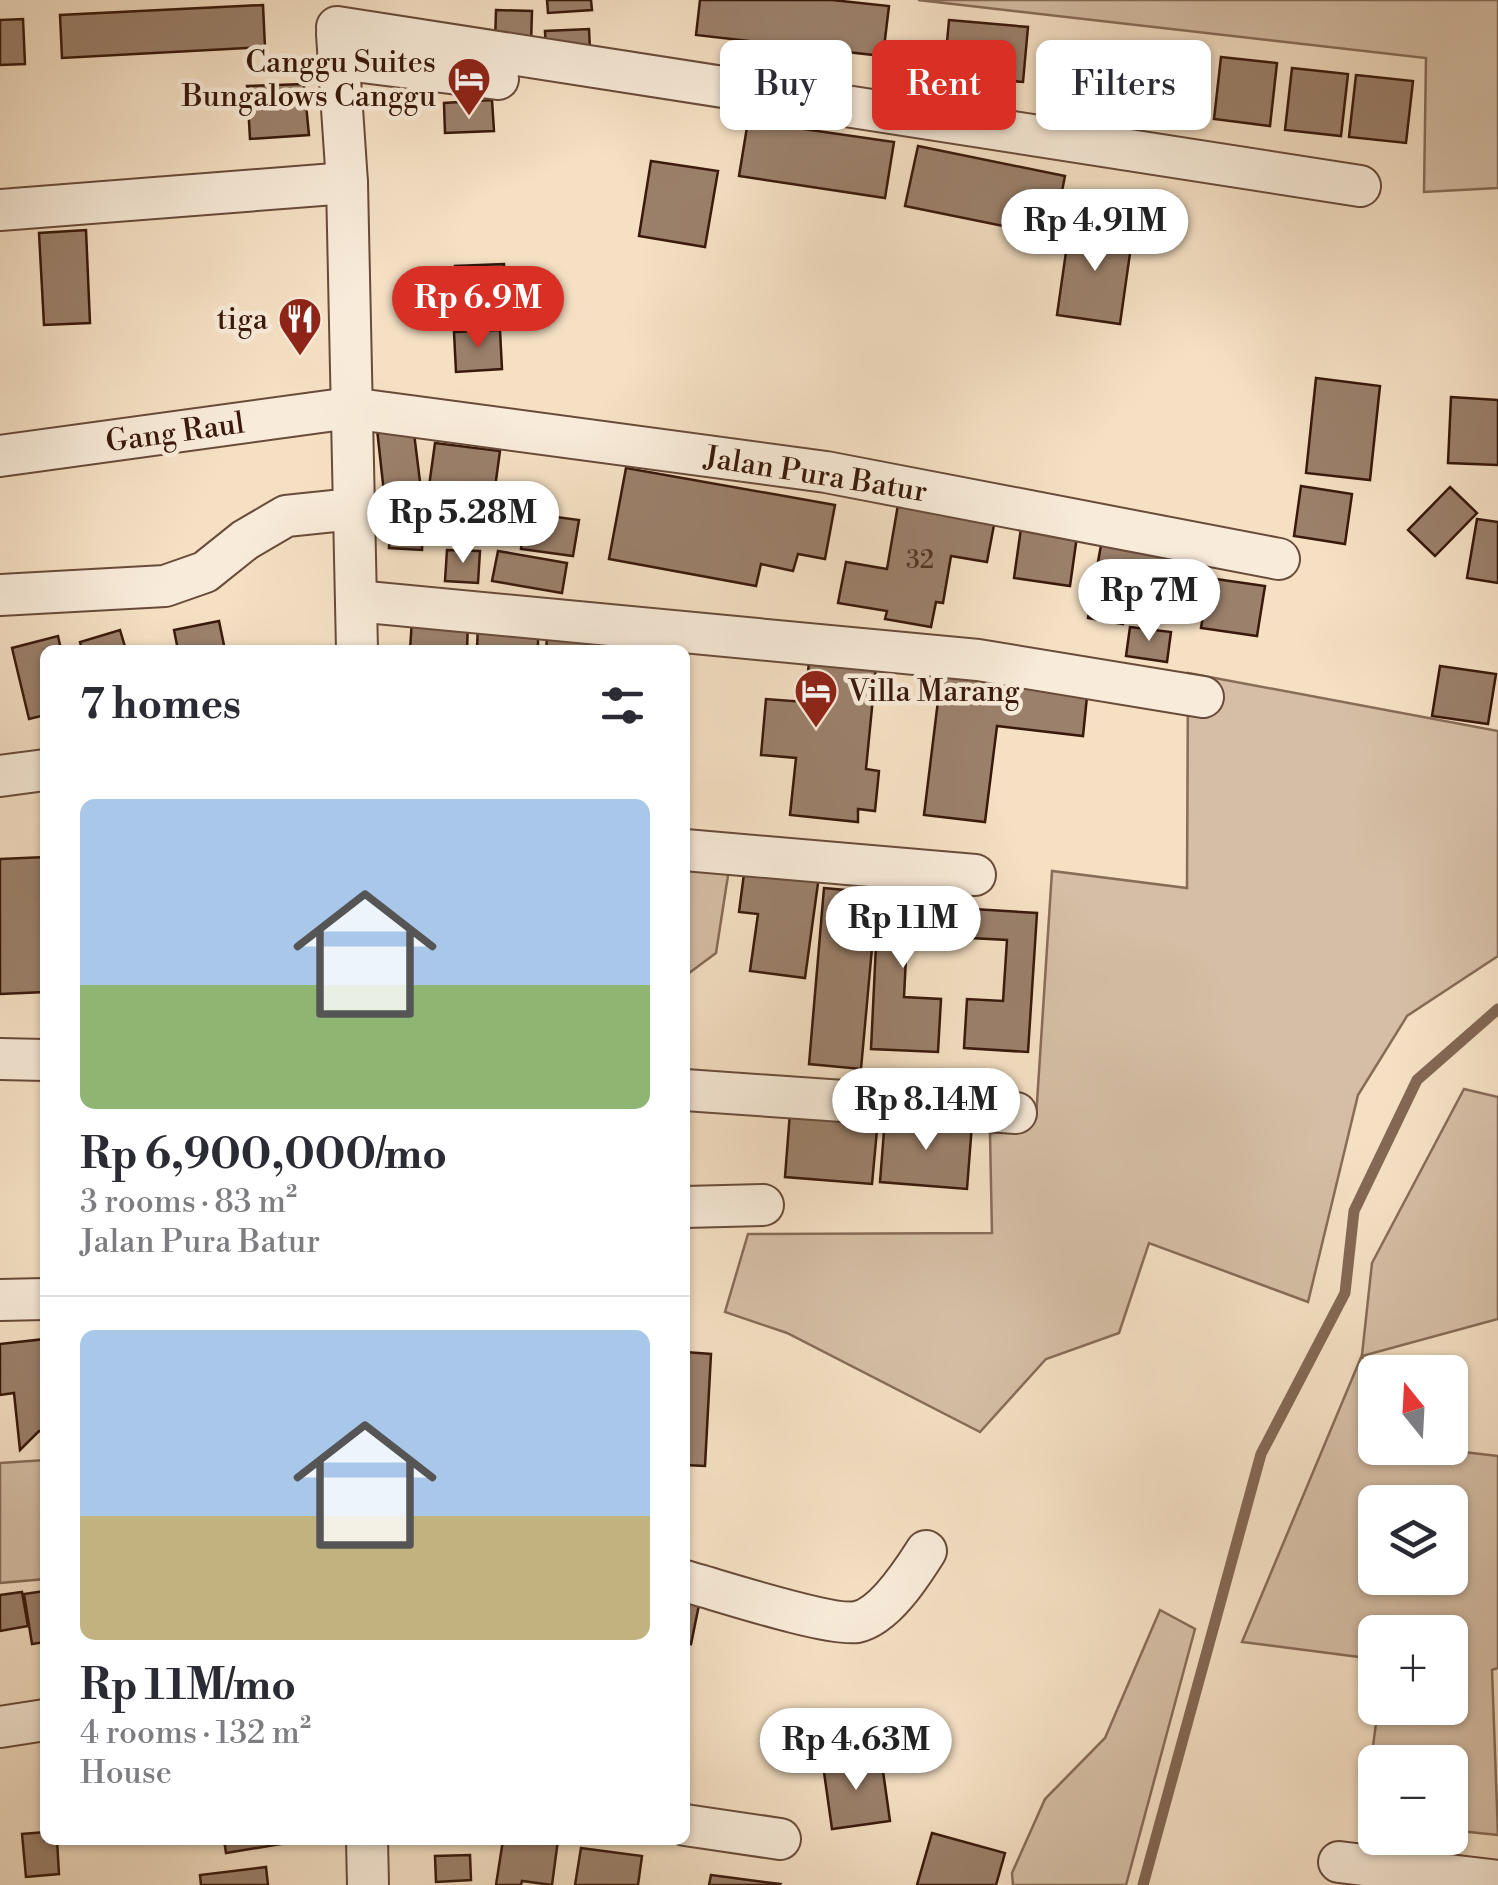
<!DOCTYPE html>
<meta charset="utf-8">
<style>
:root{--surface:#fff;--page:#f2f2f3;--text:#2b2b33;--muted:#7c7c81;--line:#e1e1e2;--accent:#d93025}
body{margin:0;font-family:"Libre Bodoni",serif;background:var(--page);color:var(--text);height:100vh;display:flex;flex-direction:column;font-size:38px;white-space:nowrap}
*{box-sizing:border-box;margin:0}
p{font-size:32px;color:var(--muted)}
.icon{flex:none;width:55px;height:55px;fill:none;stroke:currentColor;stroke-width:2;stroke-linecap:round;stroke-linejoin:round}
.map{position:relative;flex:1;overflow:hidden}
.sheet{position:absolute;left:40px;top:645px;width:650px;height:1200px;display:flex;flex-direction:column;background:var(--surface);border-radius:15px;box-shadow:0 2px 8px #0004}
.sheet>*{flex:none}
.hud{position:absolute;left:720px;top:40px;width:628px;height:90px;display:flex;gap:20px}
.needle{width:65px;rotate:342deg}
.controls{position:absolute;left:1358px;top:1355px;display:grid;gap:20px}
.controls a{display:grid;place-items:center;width:110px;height:110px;border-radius:15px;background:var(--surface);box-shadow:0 2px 8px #0004;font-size:50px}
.price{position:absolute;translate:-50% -85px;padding:0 22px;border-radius:35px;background:#fff;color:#222;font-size:32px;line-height:65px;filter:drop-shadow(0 2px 5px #0008)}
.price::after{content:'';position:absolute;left:50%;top:60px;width:30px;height:22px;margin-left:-15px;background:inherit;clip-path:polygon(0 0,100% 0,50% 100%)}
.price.active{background:var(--accent);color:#fff}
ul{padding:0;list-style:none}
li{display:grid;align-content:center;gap:20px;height:530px;padding:0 40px}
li+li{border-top:2px solid var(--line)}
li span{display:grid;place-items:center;height:310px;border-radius:15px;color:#555}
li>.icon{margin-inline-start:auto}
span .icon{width:180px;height:180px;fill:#fffc;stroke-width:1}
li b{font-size:42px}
h2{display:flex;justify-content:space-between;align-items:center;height:120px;padding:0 40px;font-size:42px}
.chip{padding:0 35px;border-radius:15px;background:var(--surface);box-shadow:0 2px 8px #0004;font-size:35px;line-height:90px}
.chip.active{background:var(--accent);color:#fff}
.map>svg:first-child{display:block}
.green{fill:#d5bea5;stroke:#876c58;stroke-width:2.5;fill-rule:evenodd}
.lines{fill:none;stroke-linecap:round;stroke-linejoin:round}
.stream{stroke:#836854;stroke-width:11}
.building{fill:#9b806b;stroke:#39190b;stroke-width:2.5}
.minor-casing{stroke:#684b39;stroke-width:44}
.minor{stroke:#f8ebd9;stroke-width:40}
.labels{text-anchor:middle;stroke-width:9;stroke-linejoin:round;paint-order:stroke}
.number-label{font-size:25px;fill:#523323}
.poi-label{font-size:30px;fill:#39190b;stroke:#f8ebd9;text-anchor:end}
.street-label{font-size:30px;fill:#39190b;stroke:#f8ebd9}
</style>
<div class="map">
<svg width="1498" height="1885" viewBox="0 0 1498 1885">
<rect width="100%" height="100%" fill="#f5e0c4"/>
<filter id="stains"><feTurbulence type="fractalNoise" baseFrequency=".002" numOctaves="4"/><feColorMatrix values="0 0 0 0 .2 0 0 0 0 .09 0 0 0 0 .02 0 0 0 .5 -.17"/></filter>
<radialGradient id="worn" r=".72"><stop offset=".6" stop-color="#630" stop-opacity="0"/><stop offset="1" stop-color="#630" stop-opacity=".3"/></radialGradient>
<!-- green -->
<g class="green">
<path d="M 918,0 L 1498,0 L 1498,188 L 1424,192 L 1426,58 Z"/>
<path d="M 1188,673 L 1498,731 L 1498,956 L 1407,1016 L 1358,1095 L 1308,1302 L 1149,1243 L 1119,1333 L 1046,1359 L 980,1432 L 787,1333 L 725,1312 L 748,1234 L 992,1233 L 990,1134 L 1036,1118 L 1052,871 L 1187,888 Z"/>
<path d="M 685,865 L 729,869 L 716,953 L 685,976 Z"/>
<path d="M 1464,1089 L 1498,1097 L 1498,1319 L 1362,1356 L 1375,1381 L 1375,1448 L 1429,1448 L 1498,1456 L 1498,1668 L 1492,1670 L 1498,1835 L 1450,1830 L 1450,1762 L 1375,1762 L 1375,1823 L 1363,1822 L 1378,1708 L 1450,1708 L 1450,1632 L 1375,1632 L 1375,1659 L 1242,1642 L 1362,1355 L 1372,1263 ZM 1375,1502 L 1450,1502 L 1450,1578 L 1375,1578 Z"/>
<path d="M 45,1460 L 45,1579 L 0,1583 L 0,1463 Z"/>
<path d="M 1160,1610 L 1195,1629 L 1126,1885 L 1013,1885 L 1012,1873 L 1045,1799 L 1105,1738 Z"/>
</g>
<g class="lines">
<!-- stream -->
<path class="stream" d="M 1143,1885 L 1261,1454 L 1345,1293 L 1354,1211 L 1417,1080 L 1498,1009"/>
</g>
<!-- building -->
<g class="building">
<path d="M 547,0 L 591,0 L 592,10 L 548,13 Z"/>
<path d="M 700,0 L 832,0 L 889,6 L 883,56 L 696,35 Z"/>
<path d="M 263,5 L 265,47 L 62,58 L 60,15 Z"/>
<path d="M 496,10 L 532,11 L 531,45 L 495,44 Z"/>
<path d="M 23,19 L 25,64 L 0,65 L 0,20 Z"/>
<path d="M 949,20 L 1028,27 L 1023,82 L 944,75 Z"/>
<path d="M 589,29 L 590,50 L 546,53 L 545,31 Z"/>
<path d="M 1221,57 L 1277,63 L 1270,126 L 1214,119 Z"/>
<path d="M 1292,68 L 1348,74 L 1341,136 L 1285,130 Z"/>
<path d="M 1356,75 L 1413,81 L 1406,143 L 1349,137 Z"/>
<path d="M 304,84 L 309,135 L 250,139 L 247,86 Z"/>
<path d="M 492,100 L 494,131 L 445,133 L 444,103 Z"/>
<path d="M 748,121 L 894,142 L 885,198 L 739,176 Z"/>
<path d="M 918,146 L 1065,176 L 1053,236 L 905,206 Z"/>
<path d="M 651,161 L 718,171 L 705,247 L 639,236 Z"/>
<path d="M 1070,224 L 1133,232 L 1120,324 L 1057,315 Z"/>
<path d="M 86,230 L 90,323 L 44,325 L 39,233 Z"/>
<path d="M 504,264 L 506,301 L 457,303 L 455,266 Z"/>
<path d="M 500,330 L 502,369 L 456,372 L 454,332 Z"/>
<path d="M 1316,378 L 1380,386 L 1370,480 L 1306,473 Z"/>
<path d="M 1451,397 L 1498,400 L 1498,465 L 1448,463 Z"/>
<path d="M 413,425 L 422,498 L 385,502 L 377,429 Z"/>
<path d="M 435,443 L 500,451 L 491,517 L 426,508 Z"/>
<path d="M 626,468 L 835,505 L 825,559 L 798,554 L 793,571 L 761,564 L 756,586 L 609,559 Z"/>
<path d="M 1301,486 L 1352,494 L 1345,544 L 1294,536 Z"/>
<path d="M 1450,487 L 1477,513 L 1435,556 L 1408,530 Z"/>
<path d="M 900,493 L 997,509 L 987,562 L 951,556 L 943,603 L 936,602 L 931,627 L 885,619 L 887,611 L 838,603 L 846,562 L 887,569 Z"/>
<path d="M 526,513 L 579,520 L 573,556 L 521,549 Z"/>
<path d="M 391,516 L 423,518 L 422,550 L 389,548 Z"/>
<path d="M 1477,519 L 1498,522 L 1498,583 L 1467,578 Z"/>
<path d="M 1021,528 L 1077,536 L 1070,586 L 1014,578 Z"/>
<path d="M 1103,534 L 1187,548 L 1182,574 L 1133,566 L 1123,624 L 1088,618 Z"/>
<path d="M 447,550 L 480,551 L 478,583 L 445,581 Z"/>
<path d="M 498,551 L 567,563 L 562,593 L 492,581 Z"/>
<path d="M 1209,578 L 1265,586 L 1257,636 L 1201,628 Z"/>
<path d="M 412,619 L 468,622 L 467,650 L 410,650 Z"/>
<path d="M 219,621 L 225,650 L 178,650 L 174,630 Z"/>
<path d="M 478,622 L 538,623 L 538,650 L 477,650 Z"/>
<path d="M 548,625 L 610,631 L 608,650 L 546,650 Z"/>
<path d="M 1130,627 L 1171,632 L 1167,662 L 1126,656 Z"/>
<path d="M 120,630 L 126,650 L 82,650 L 80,642 Z"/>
<path d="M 58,636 L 61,650 L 45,650 L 45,715 L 29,719 L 12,648 Z"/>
<path d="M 943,660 L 1089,677 L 1083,736 L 997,726 L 985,822 L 924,815 Z"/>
<path d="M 809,662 L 876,667 L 866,769 L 879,771 L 875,811 L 858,809 L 858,822 L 790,815 L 796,758 L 761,755 L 766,699 L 805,702 Z"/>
<path d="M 1440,666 L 1496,674 L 1488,724 L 1432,716 Z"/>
<path d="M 45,857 L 45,992 L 0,994 L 0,859 Z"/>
<path d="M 745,866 L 819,876 L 805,978 L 750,971 L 758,914 L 739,912 Z"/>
<path d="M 879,883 L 924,885 L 923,910 L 948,911 L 947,940 L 907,938 L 904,997 L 941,999 L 938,1052 L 871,1049 Z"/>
<path d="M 824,888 L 877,893 L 861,1069 L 809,1064 Z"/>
<path d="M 973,909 L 1037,913 L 1028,1052 L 964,1048 L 967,999 L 1003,1001 L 1007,940 L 971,938 Z"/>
<path d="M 790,1112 L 878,1119 L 872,1184 L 785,1177 Z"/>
<path d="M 885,1118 L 972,1124 L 967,1189 L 880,1182 Z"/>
<path d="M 45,1339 L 45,1434 L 39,1431 L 20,1450 L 14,1393 L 0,1395 L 0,1344 Z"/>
<path d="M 685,1352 L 711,1354 L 705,1466 L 685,1465 Z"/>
<path d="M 45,1591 L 45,1642 L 32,1644 L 24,1594 Z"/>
<path d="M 22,1592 L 28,1626 L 0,1631 L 0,1595 Z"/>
<path d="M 685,1596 L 700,1600 L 691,1644 L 685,1642 Z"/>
<path d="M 881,1757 L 890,1821 L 832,1829 L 823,1765 Z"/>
<path d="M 45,1832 L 45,1840 L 57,1840 L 59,1874 L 26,1877 L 22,1834 Z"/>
<path d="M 932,1833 L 1005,1853 L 996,1885 L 917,1885 Z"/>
<path d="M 224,1840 L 286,1840 L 287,1843 L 226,1853 Z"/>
<path d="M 503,1840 L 558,1840 L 552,1885 L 522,1881 L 521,1885 L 496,1885 Z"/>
<path d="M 581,1848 L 642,1856 L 638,1885 L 575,1885 Z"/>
<path d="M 470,1855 L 471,1880 L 436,1882 L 435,1856 Z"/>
<path d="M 266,1867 L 268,1885 L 201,1885 L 200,1875 Z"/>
<path d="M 711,1875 L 780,1884 L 779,1885 L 709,1885 Z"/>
</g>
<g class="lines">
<defs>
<g id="minor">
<path d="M 337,27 L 1360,186"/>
<path d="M 337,34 L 347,183 L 357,650"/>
<path d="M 338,59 L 498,79"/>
<path d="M 0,210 L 347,183"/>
<path d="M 0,456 L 350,408 L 826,472 L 1279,559"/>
<path d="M 0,595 L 165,586 L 205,572 L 245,540 L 286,516 L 353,509"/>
<path d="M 356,601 L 978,660 L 1203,697"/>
<path d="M 0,776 L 45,770"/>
<path d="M 685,850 L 975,875"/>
<path d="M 0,1059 L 45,1060"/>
<path d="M 685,1090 L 1016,1113"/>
<path d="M 685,1207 L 763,1205"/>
<path d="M 0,1300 L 45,1299"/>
<path d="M 685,1581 C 718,1590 830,1627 857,1622 C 885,1616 912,1573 926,1551"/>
<path d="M 0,1727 L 45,1720"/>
<path d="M 685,1825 L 780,1839"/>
<path d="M 367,1840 L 368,1885"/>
<path d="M 1339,1862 L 1498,1881"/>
</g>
</defs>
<!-- minor casing -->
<use href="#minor" class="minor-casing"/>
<!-- minor -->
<use href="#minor" class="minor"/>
</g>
<!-- icons -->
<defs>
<symbol id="hotel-pin" viewBox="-11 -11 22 30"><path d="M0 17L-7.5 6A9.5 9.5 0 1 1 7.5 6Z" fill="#8f2418" stroke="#f8ebd9"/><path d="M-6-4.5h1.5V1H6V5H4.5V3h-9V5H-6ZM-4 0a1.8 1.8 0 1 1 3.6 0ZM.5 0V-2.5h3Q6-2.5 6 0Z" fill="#fff"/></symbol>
<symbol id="restaurant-pin" viewBox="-11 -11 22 30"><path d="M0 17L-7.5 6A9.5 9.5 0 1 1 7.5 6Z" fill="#8f2418" stroke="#f8ebd9"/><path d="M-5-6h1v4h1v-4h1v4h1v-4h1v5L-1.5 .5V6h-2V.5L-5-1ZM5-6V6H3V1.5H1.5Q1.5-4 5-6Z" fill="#fff"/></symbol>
</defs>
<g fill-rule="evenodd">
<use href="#hotel-pin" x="444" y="54" width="50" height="68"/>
<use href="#restaurant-pin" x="275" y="294" width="50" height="68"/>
<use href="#hotel-pin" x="791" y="666" width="50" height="68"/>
</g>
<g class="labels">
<!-- number labels -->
<g class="number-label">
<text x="920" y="568">32</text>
</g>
<!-- poi labels -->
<g class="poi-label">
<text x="436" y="72">Canggu Suites<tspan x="436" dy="34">Bungalows Canggu</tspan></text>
<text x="268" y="329">tiga</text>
<text x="848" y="701" text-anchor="start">Villa Marang</text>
</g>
<!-- street labels -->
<g class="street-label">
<text transform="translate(175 432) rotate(-8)" y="10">Gang Raul</text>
<text transform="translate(816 474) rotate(9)" y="10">Jalan Pura Batur</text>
</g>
</g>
<rect width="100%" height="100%" filter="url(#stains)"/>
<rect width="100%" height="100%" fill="url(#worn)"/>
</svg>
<div class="controls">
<a><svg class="needle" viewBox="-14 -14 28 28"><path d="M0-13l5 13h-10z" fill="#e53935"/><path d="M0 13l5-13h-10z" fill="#7c7c81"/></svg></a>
<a><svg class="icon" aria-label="layers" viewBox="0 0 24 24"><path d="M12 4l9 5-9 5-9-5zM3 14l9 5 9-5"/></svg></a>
<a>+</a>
<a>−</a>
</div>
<b class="price" style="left:1095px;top:274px">Rp 4.91M</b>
<b class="price active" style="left:478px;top:351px">Rp 6.9M</b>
<b class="price" style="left:463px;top:566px">Rp 5.28M</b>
<b class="price" style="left:1149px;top:644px">Rp 7M</b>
<b class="price" style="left:903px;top:971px">Rp 11M</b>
<b class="price" style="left:926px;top:1153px">Rp 8.14M</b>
<b class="price" style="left:856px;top:1793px">Rp 4.63M</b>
<div class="hud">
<a class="chip">Buy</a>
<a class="chip active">Rent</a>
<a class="chip">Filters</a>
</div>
<section class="sheet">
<h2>7 homes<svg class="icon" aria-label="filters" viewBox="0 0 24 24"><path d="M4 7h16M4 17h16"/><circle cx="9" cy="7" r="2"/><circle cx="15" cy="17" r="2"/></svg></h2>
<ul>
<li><span style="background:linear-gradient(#a9c7e8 60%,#8fb573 0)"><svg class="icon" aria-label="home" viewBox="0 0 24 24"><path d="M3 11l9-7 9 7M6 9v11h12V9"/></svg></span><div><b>Rp 6,900,000/mo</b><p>3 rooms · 83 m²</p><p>Jalan Pura Batur</p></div></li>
<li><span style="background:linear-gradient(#a9c7e8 60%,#c2b280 0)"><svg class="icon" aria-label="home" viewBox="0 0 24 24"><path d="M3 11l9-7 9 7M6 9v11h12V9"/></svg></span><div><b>Rp 11M/mo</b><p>4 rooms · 132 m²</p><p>House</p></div></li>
</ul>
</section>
</div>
